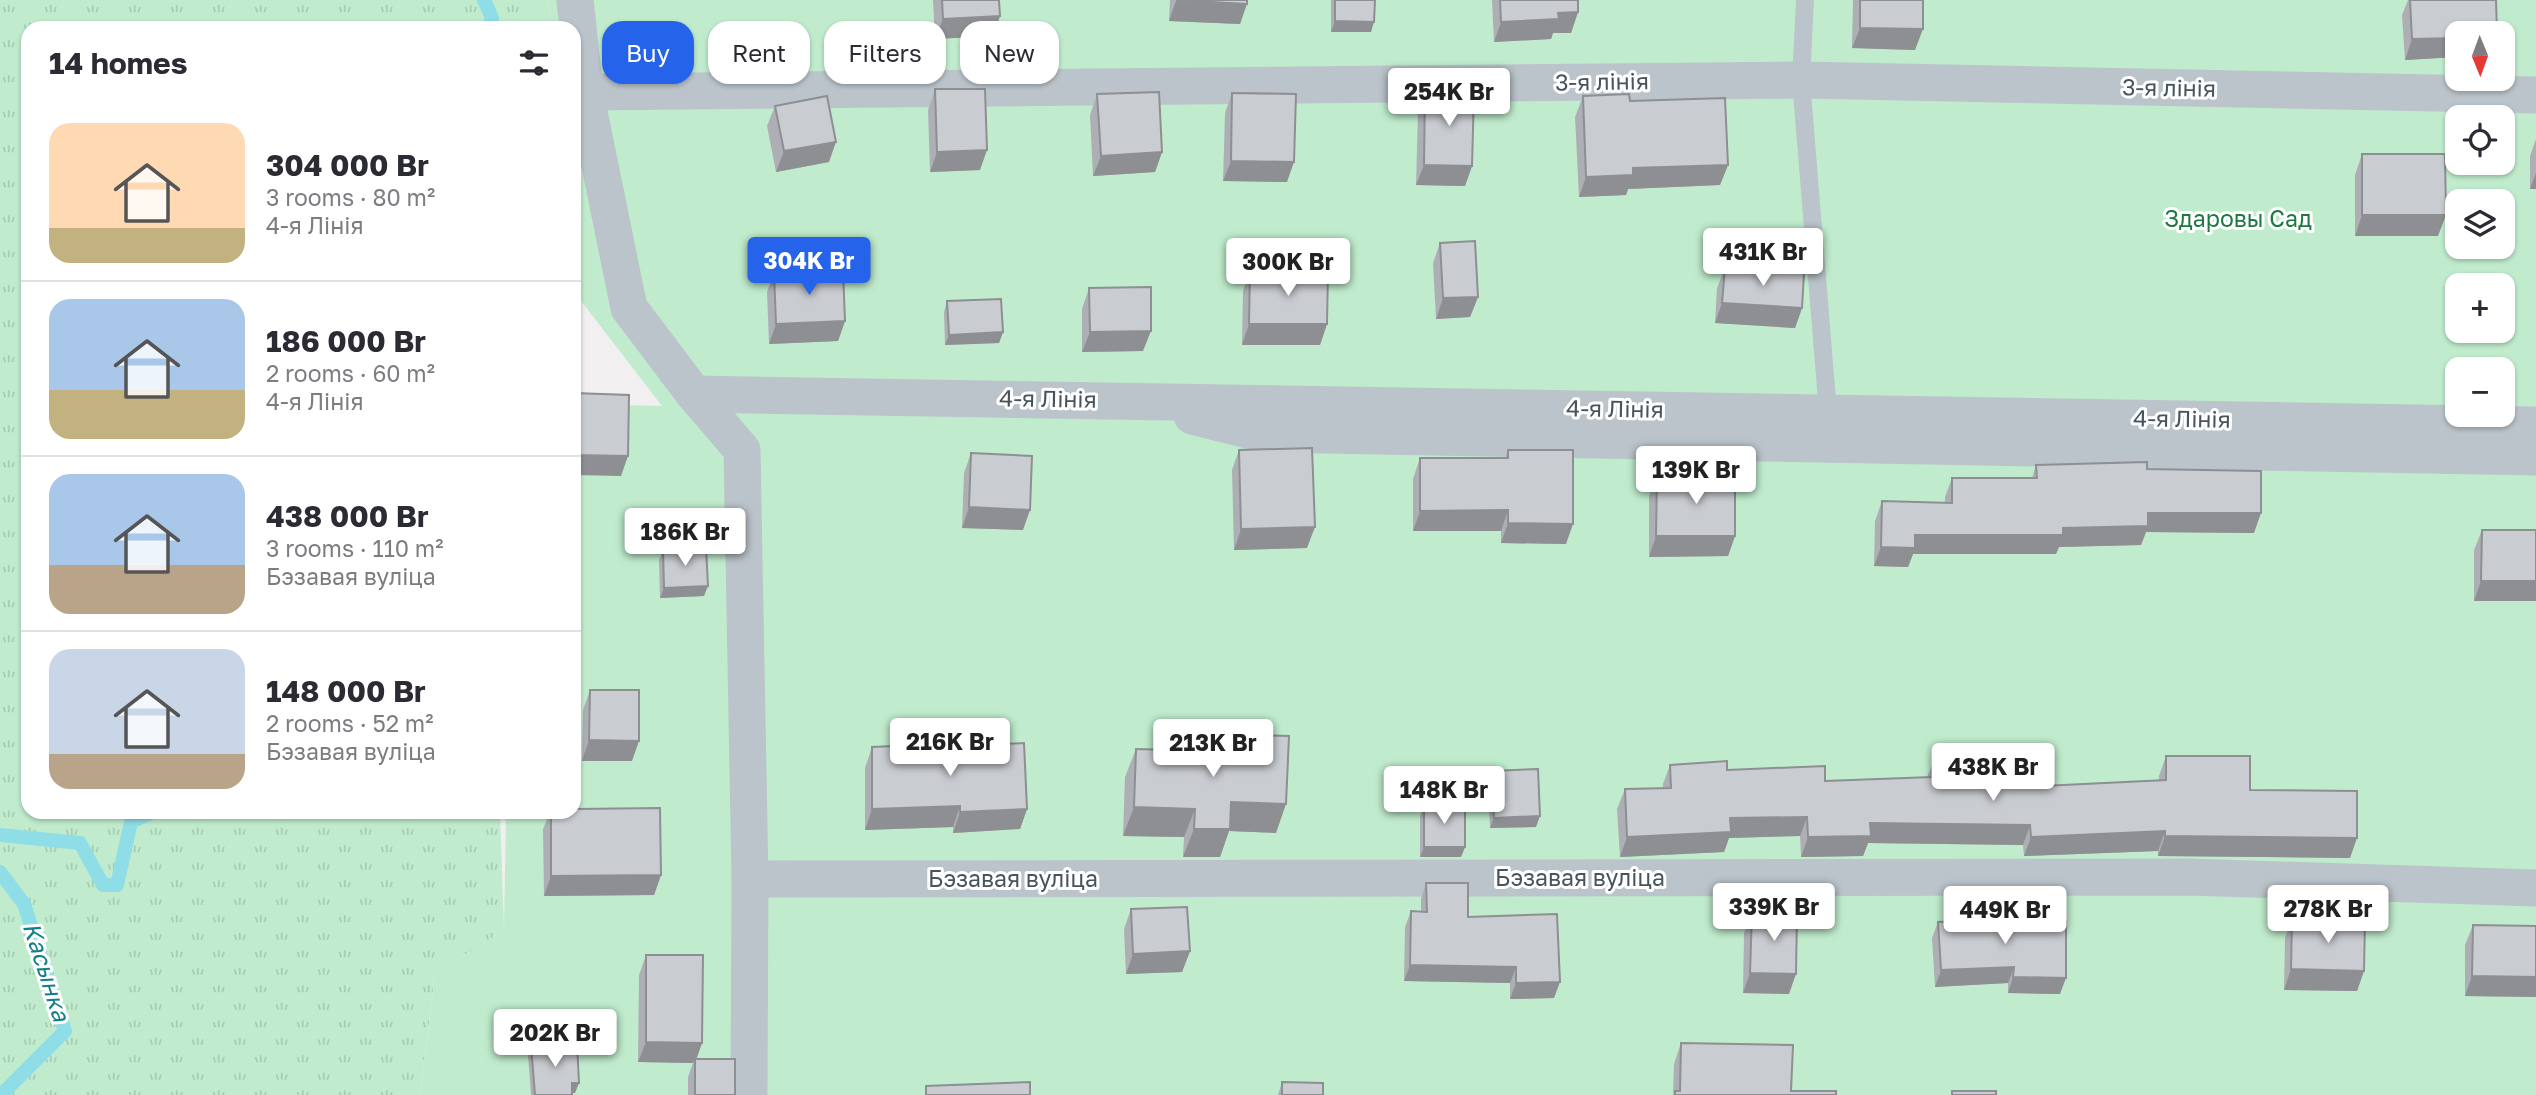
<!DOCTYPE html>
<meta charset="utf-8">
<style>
:root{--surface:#fff;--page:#f7f7f7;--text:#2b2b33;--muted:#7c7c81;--line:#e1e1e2;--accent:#2563eb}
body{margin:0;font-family:"Golos Text",sans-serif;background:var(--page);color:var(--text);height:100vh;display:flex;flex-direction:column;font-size:26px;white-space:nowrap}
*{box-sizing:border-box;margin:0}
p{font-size:23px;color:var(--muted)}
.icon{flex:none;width:38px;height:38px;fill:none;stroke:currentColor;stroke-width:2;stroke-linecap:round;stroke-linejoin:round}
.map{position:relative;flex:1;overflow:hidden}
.drawer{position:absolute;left:21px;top:21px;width:560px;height:798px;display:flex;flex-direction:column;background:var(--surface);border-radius:21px;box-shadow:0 2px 5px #0004}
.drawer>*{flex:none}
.top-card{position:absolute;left:602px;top:21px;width:665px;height:63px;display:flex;gap:14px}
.needle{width:46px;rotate:179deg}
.controls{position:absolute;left:2445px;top:21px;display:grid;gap:14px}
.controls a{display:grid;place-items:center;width:70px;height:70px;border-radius:14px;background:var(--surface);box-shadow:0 2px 5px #0004;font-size:35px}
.price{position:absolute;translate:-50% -60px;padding:0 16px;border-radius:7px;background:#fff;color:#222;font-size:23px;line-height:46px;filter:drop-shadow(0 2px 4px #0008)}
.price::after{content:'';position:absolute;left:50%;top:42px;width:21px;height:16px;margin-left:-10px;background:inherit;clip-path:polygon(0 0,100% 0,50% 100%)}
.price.on{background:var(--accent);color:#fff}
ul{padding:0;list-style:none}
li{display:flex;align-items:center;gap:21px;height:175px;padding:0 28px}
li+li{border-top:2px solid var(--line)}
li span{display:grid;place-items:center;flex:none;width:196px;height:140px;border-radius:21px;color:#555}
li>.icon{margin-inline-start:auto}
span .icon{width:84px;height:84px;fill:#fffc;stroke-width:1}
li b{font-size:30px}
h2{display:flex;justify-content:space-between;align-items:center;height:84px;padding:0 28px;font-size:30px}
.tag{padding:0 24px;border-radius:21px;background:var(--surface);box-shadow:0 2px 5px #0004;font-size:24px;line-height:63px}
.tag.on{background:var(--accent);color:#fff}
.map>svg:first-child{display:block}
.grass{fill:url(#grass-tufts)}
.garden{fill:#c0eccd;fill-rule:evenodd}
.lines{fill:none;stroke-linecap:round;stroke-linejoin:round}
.stream{stroke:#8fdde6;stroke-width:14}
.lane{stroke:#bbc4cb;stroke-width:18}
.street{stroke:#bbc4cb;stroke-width:37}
.wall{fill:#adafb4}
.shaded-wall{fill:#8d8f92}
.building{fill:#c9ccd1;stroke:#8d8f92;stroke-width:2}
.labels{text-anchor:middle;stroke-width:6;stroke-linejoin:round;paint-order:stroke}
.street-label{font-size:23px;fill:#48545b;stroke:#fff}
.park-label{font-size:23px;fill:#1d7842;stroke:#fff}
.water-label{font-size:24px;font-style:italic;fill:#147e8b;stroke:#fff}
</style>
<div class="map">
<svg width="2536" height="1095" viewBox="0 0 2536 1095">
<defs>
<pattern id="grass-tufts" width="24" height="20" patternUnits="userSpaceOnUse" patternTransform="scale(1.75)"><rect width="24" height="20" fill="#c0eccd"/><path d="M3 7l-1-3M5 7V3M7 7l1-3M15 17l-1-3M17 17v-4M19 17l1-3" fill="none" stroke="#a6ccb2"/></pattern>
</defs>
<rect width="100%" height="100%" fill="#f1efef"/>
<!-- grass -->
<path class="grass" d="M 0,0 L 548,0 L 551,28 L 28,28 L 28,812 L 500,812 L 504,930 L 435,974 L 420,1095 L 0,1095 Z"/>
<!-- garden -->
<path class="garden" d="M 548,0 L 2536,0 L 2536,1095 L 420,1095 L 435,974 L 504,930 L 506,812 L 574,812 L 574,404 L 662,406 L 578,297 L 574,257 L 574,28 L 551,28 ZM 2457,33 L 2502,33 L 2502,79 L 2457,79 ZM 2457,117 L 2502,117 L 2502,163 L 2457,163 ZM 2457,201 L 2502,201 L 2502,247 L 2457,247 ZM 2457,285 L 2502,285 L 2502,331 L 2457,331 ZM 2457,369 L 2502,369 L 2502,415 L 2457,415 Z"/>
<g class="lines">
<!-- stream -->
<g class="stream">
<path d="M 484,0 L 492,18 L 489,28"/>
<path d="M 0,835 L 80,843 L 103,885 L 117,885 L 131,822 L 153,812"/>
<path d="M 0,872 L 24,904 L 65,1031 L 1,1095"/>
</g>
<!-- lane -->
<path class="lane" d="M 1805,0 L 1801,80 L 1828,413"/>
<!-- street -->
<g class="street">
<path d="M 575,0 L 585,92 L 629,308 L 694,394 L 742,450 L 750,879 L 749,1095"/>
<path d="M 585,92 L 1801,80 L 2536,95"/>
<path d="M 694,394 L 2536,425"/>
<path d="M 1192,416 L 1264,434 L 2536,457"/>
<path d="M 750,879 L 2189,877 L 2536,888"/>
</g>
</g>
<!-- wall -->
<g class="wall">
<path d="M 933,0 L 999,0 L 1000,16 L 993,36 L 935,39 Z"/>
<path d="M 1170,0 L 1247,0 L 1240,24 L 1169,21 Z"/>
<path d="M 1331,0 L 1375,0 L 1371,32 L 1331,32 Z"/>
<path d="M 1492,0 L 1578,0 L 1578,12 L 1571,33 L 1553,33 L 1551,39 L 1494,42 Z"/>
<path d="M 1853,0 L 1923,0 L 1915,50 L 1852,48 Z"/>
<path d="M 2408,0 L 2496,0 L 2457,33 L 2457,57 L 2405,60 L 2402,15 Z"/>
<path d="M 935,89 L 980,170 L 930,172 L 928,110 Z"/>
<path d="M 1425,91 L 1472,166 L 1465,186 L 1416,185 L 1418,111 Z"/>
<path d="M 1232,93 L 1287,182 L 1223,181 L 1225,113 Z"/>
<path d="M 1097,94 L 1162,152 L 1155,172 L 1093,176 L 1090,115 Z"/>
<path d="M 1583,96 L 1630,101 L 1728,165 L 1720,185 L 1628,189 L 1626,195 L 1579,197 L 1575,117 Z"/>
<path d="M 775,106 L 829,162 L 776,172 L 767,126 Z"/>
<path d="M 2536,139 L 2536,189 L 2530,189 L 2530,156 Z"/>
<path d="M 2362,154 L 2438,236 L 2355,236 L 2355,175 Z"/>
<path d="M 1440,243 L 1478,297 L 1470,317 L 1436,319 L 1433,263 Z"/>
<path d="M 1725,268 L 1802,308 L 1795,328 L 1715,323 L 1717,288 Z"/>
<path d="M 1250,271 L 1327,324 L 1320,345 L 1242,345 L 1243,291 Z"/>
<path d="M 774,272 L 845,321 L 838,341 L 769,344 L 767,292 Z"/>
<path d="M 1089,288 L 1143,351 L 1082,352 L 1082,309 Z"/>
<path d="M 947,301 L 1003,332 L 999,343 L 945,345 L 944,312 Z"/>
<path d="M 1239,450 L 1307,548 L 1234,550 L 1232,470 Z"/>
<path d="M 1508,450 L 1566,544 L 1501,543 L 1501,531 L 1413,531 L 1413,479 L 1420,458 L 1505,458 Z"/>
<path d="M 971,453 L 1023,530 L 962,528 L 964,473 Z"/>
<path d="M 2036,465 L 2147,469 L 2254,533 L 2146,532 L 2141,545 L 2059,547 L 2056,554 L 1913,554 L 1908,567 L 1874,566 L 1875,521 L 1882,501 L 1945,503 L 1945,497 L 1952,478 L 2032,478 Z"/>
<path d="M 1657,476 L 1735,536 L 1728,556 L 1649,557 L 1649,496 Z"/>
<path d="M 2482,530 L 2536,530 L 2536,601 L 2474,601 L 2474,550 Z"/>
<path d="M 663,549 L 704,596 L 660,598 L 659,560 Z"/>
<path d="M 590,690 L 632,761 L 582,761 L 583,710 Z"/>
<path d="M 1244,735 L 1276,833 L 1229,831 L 1220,857 L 1183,857 L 1184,837 L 1123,836 L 1125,777 L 1136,749 L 1238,752 Z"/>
<path d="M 872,747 L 919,749 L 1027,809 L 1020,829 L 953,833 L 953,827 L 865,830 L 865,768 Z"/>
<path d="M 2166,756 L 2250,790 L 2350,858 L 2158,856 L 2158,851 L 2024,856 L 2023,845 L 1868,843 L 1863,856 L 1801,857 L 1800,836 L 1729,838 L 1724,852 L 1620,857 L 1617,809 L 1625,789 L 1663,788 L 1663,784 L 1670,765 L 1727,770 L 1825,781 L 1927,777 L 1933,763 L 2001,788 L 2159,781 L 2159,776 Z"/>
<path d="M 1491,771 L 1536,827 L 1490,828 L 1488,781 Z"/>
<path d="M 1424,806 L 1465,847 L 1461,857 L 1420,857 L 1420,816 Z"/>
<path d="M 550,812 L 574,812 L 661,875 L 654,895 L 544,896 L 543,829 Z"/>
<path d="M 1426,883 L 1468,917 L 1554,998 L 1510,999 L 1510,983 L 1404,981 L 1405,927 L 1411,911 L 1421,912 L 1421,899 Z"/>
<path d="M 1131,909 L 1190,951 L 1182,972 L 1126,974 L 1124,929 Z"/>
<path d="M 1752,913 L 1789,994 L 1743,993 L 1744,933 Z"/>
<path d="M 2292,918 L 2364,971 L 2357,991 L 2284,990 L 2285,938 Z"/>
<path d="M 1938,922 L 2060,994 L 2008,993 L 2008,983 L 1935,987 L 1932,938 Z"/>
<path d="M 2473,925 L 2536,926 L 2536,997 L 2465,996 L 2465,945 Z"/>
<path d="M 646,955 L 702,1043 L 696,1059 L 735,1095 L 688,1095 L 688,1077 L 693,1063 L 638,1062 L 639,975 Z"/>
<path d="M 1681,1043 L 1791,1091 L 1836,1095 L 1673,1095 L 1674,1064 Z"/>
<path d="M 531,1045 L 575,1093 L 572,1093 L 572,1095 L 531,1095 L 528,1055 Z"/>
<path d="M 1282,1082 L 1323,1095 L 1278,1095 Z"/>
</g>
<!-- shaded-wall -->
<g class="shaded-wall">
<path d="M 1176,1 L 1247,4 L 1240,24 L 1169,21 Z"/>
<path d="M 1578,12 L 1571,33 L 1553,33 L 1551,39 L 1494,42 L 1501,22 L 1558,13 Z"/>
<path d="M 1000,16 L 993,36 L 935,39 L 943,19 Z"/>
<path d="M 1335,21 L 1374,22 L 1371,32 L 1331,32 Z"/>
<path d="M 1860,28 L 1923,29 L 1915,50 L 1852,48 Z"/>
<path d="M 2457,38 L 2457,57 L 2405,60 L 2412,39 Z"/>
<path d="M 836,142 L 829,162 L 776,172 L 784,151 Z"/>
<path d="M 987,150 L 980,170 L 930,172 L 937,152 Z"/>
<path d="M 1162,152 L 1155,172 L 1093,176 L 1101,156 Z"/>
<path d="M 1231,161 L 1294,162 L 1287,182 L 1223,181 Z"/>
<path d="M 1424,165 L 1472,166 L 1465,186 L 1416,185 Z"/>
<path d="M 1728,165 L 1720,185 L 1628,189 L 1626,195 L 1579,197 L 1586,177 L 1633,168 Z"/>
<path d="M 2536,173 L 2536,189 L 2530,189 Z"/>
<path d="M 2362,215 L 2446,215 L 2438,236 L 2355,236 Z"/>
<path d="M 1478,297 L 1470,317 L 1436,319 L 1443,298 Z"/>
<path d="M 1722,303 L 1802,308 L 1795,328 L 1715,323 Z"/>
<path d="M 845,321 L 838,341 L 769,344 L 776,324 Z"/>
<path d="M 1249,324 L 1327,324 L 1320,345 L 1242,345 Z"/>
<path d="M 1151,331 L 1143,351 L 1082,352 L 1090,332 Z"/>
<path d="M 1003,332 L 999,343 L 945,345 L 949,335 Z"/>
<path d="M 574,455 L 628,456 L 621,476 L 574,475 Z"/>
<path d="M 969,507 L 1030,510 L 1023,530 L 962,528 Z"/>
<path d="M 1508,510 L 1501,531 L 1413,531 L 1420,511 Z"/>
<path d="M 2148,513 L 2261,513 L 2254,533 L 2146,532 L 2141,545 L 2059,547 L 2056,554 L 1913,554 L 1908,567 L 1874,566 L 1881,547 L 1915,535 L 2063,528 Z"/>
<path d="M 1508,523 L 1573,524 L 1566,544 L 1501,543 Z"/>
<path d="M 1315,527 L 1307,548 L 1234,550 L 1241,529 Z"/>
<path d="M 1656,536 L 1735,536 L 1728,556 L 1649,557 Z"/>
<path d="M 2481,581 L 2536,581 L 2536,601 L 2474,601 Z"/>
<path d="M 708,586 L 704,596 L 660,598 L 664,588 Z"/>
<path d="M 589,740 L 639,741 L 632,761 L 582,761 Z"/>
<path d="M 1231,802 L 1286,804 L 1276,833 L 1229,831 L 1220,857 L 1183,857 L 1194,829 Z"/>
<path d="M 960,806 L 953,827 L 865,830 L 872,809 Z"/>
<path d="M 1134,807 L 1195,809 L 1184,837 L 1123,836 Z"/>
<path d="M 1027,809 L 1020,829 L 953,833 L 960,812 Z"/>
<path d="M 1540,816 L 1536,827 L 1490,828 L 1494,818 Z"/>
<path d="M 1807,817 L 1800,836 L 1729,838 L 1724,852 L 1620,857 L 1627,837 L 1730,818 Z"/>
<path d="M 1870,823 L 2030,825 L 2023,845 L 1868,843 L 1863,856 L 1801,857 L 1808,837 Z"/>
<path d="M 2165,831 L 2158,851 L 2024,856 L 2031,837 Z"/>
<path d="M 2165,836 L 2357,838 L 2350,858 L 2158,856 Z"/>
<path d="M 1424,847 L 1465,847 L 1461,857 L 1420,857 Z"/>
<path d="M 661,875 L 654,895 L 544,896 L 551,876 Z"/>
<path d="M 1190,951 L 1182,972 L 1126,974 L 1133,954 Z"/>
<path d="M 1410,965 L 1516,967 L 1510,983 L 1404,981 Z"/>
<path d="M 2014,967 L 2008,983 L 1935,987 L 1941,970 Z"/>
<path d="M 2291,969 L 2364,971 L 2357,991 L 2284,990 Z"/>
<path d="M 1750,973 L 1796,974 L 1789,994 L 1743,993 Z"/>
<path d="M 2472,976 L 2536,977 L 2536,997 L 2465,996 Z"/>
<path d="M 2013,977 L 2066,978 L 2060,994 L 2008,993 Z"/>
<path d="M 1560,982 L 1554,998 L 1510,999 L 1516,983 Z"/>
<path d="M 646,1042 L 702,1043 L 695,1063 L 695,1059 L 693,1063 L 638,1062 Z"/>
<path d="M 572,1083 L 579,1083 L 575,1093 L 568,1093 Z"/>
</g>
<!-- building -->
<g class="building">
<path d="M 942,0 L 999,0 L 1000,16 L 943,19 Z"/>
<path d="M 1176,0 L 1247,0 L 1247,4 Z"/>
<path d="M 1335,0 L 1375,0 L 1374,22 L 1335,21 Z"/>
<path d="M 1500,0 L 1578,0 L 1578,12 L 1558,13 L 1559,19 L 1501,22 Z"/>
<path d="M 1860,0 L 1923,0 L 1923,29 L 1860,28 Z"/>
<path d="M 2410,0 L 2496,0 L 2497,33 L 2457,33 L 2457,38 L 2412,39 Z"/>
<path d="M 935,89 L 985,89 L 987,150 L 937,152 Z"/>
<path d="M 1425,91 L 1474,92 L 1472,166 L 1424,165 Z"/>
<path d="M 1159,92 L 1162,152 L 1101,156 L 1097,94 Z"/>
<path d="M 1232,93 L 1296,94 L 1294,162 L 1231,161 Z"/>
<path d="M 1629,94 L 1630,101 L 1725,98 L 1728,165 L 1633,168 L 1633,175 L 1586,177 L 1583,96 Z"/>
<path d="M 827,96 L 836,142 L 784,151 L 775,106 Z"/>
<path d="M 2362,154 L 2445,154 L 2446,215 L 2362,215 Z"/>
<path d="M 1475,241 L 1478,297 L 1443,298 L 1440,243 Z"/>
<path d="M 1725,268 L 1804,273 L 1802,308 L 1722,303 Z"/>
<path d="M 843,270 L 845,321 L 776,324 L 774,272 Z"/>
<path d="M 1250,271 L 1328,272 L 1327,324 L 1249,324 Z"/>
<path d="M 1151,287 L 1151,331 L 1090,332 L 1089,288 Z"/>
<path d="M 1001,299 L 1003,332 L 949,335 L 947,301 Z"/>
<path d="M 574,393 L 629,395 L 628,456 L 574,455 Z"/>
<path d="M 1312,448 L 1315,527 L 1241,529 L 1239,450 Z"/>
<path d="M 1508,450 L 1573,450 L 1573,524 L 1508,523 L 1508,510 L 1420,511 L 1420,458 L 1508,458 Z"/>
<path d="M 971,453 L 1032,456 L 1030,510 L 969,507 Z"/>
<path d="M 2147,462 L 2147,469 L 2261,471 L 2261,513 L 2148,513 L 2148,526 L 2063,528 L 2063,535 L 1915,535 L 1915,548 L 1881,547 L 1882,501 L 1952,503 L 1952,478 L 2037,478 L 2036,465 Z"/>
<path d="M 1657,476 L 1735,476 L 1735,536 L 1656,536 Z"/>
<path d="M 2482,530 L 2536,530 L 2536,581 L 2481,581 Z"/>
<path d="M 706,547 L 708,586 L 664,588 L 663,549 Z"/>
<path d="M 590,690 L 639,690 L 639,741 L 589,740 Z"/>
<path d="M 1244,735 L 1289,736 L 1286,804 L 1231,802 L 1230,829 L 1194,829 L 1195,809 L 1134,807 L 1136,749 L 1243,752 Z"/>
<path d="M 1024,743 L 1027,809 L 960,812 L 960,806 L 872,809 L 872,747 L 918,745 L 919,749 Z"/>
<path d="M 2166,756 L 2250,756 L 2250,790 L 2357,791 L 2357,838 L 2165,836 L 2165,831 L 2031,837 L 2030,825 L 1870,823 L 1871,836 L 1808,837 L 1807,817 L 1730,818 L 1731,832 L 1627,837 L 1625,789 L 1671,788 L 1670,765 L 1727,761 L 1727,770 L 1825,766 L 1825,781 L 1932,777 L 1933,763 L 2002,764 L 2001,788 L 2166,780 Z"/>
<path d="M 1538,769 L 1540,816 L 1494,818 L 1491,771 Z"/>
<rect x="1424" y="806" width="41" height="41"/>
<path d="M 660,808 L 661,875 L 551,876 L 551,812 L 574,812 L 574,809 Z"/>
<path d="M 1426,883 L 1468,883 L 1468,917 L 1557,914 L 1560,982 L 1516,983 L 1516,967 L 1410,965 L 1411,911 L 1427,912 Z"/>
<path d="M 1187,907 L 1190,951 L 1133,954 L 1131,909 Z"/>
<path d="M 1752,913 L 1797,913 L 1796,974 L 1750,973 Z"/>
<path d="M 2292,918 L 2365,920 L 2364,971 L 2291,969 Z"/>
<path d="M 1999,919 L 2066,921 L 2066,978 L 2013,977 L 2014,967 L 1941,970 L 1938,922 Z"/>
<path d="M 2473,925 L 2536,926 L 2536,977 L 2472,976 Z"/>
<path d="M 646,955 L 703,955 L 702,1043 L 646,1042 Z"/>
<path d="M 577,1043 L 579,1083 L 572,1083 L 572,1095 L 535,1095 L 531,1045 Z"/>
<path d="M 1681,1043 L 1793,1045 L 1791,1091 L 1836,1091 L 1836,1095 L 1675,1095 L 1675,1091 L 1680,1091 Z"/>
<rect x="695" y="1059" width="40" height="36"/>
<path d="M 1030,1082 L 1030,1095 L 926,1095 L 926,1086 Z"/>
<path d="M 1282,1082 L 1323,1083 L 1323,1095 L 1282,1095 Z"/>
<rect x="1952" y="1091" width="44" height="4"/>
</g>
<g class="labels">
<!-- street labels -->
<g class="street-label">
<text transform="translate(1602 82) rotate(-1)" y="8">3-я лінія</text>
<text transform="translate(2169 88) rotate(1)" y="8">3-я лінія</text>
<text transform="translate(1048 399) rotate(1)" y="8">4-я Лінія</text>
<text transform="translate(1615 409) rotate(1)" y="8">4-я Лінія</text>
<text transform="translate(2182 419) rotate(1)" y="8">4-я Лінія</text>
<text x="1580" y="886">Бэзавая вуліца</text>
<text x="1013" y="887">Бэзавая вуліца</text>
</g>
<!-- park labels -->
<g class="park-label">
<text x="2238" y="227">Здаровы Сад</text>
</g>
<!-- water labels -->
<g class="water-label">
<text transform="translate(46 972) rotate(72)" y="8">Касынка</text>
</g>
</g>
</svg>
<div class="controls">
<a><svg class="needle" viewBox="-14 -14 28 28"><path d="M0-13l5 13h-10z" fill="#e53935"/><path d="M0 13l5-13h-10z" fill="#7c7c81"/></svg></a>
<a><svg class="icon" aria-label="locate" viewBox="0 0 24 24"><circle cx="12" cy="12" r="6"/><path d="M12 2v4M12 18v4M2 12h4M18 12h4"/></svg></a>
<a><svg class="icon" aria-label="layers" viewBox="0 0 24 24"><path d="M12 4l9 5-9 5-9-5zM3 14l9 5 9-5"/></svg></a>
<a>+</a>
<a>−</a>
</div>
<b class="price" style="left:1449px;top:128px">254K Br</b>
<b class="price" style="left:1763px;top:288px">431K Br</b>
<b class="price on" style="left:809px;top:297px">304K Br</b>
<b class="price" style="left:1288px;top:298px">300K Br</b>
<b class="price" style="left:1696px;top:506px">139K Br</b>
<b class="price" style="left:685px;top:568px">186K Br</b>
<b class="price" style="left:950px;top:778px">216K Br</b>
<b class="price" style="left:1213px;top:779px">213K Br</b>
<b class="price" style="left:1993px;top:803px">438K Br</b>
<b class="price" style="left:1444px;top:826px">148K Br</b>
<b class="price" style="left:1774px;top:943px">339K Br</b>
<b class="price" style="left:2328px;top:945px">278K Br</b>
<b class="price" style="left:2005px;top:946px">449K Br</b>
<b class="price" style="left:555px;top:1069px">202K Br</b>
<div class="top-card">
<a class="tag on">Buy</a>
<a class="tag">Rent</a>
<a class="tag">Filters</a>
<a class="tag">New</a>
</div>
<section class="drawer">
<h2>14 homes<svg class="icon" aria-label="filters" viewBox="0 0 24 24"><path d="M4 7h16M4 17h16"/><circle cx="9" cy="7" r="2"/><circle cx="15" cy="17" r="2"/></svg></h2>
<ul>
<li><span style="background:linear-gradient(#ffd9b3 75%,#c2b280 0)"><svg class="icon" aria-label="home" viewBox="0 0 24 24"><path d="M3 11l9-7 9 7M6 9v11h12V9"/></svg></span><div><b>304 000 Br</b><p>3 rooms · 80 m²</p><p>4-я Лінія</p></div></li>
<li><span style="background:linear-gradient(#a9c7e8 65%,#c2b280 0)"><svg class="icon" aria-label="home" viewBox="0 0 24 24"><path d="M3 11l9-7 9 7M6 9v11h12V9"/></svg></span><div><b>186 000 Br</b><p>2 rooms · 60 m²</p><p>4-я Лінія</p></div></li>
<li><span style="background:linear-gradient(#a9c7e8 65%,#b9a48a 0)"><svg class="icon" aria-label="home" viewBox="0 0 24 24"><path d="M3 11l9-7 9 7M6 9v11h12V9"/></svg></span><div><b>438 000 Br</b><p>3 rooms · 110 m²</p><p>Бэзавая вуліца</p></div></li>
<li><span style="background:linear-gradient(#c9d6e8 75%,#b9a48a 0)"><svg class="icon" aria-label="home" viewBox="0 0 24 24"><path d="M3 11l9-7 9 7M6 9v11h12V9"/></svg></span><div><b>148 000 Br</b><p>2 rooms · 52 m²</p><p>Бэзавая вуліца</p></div></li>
</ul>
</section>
</div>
